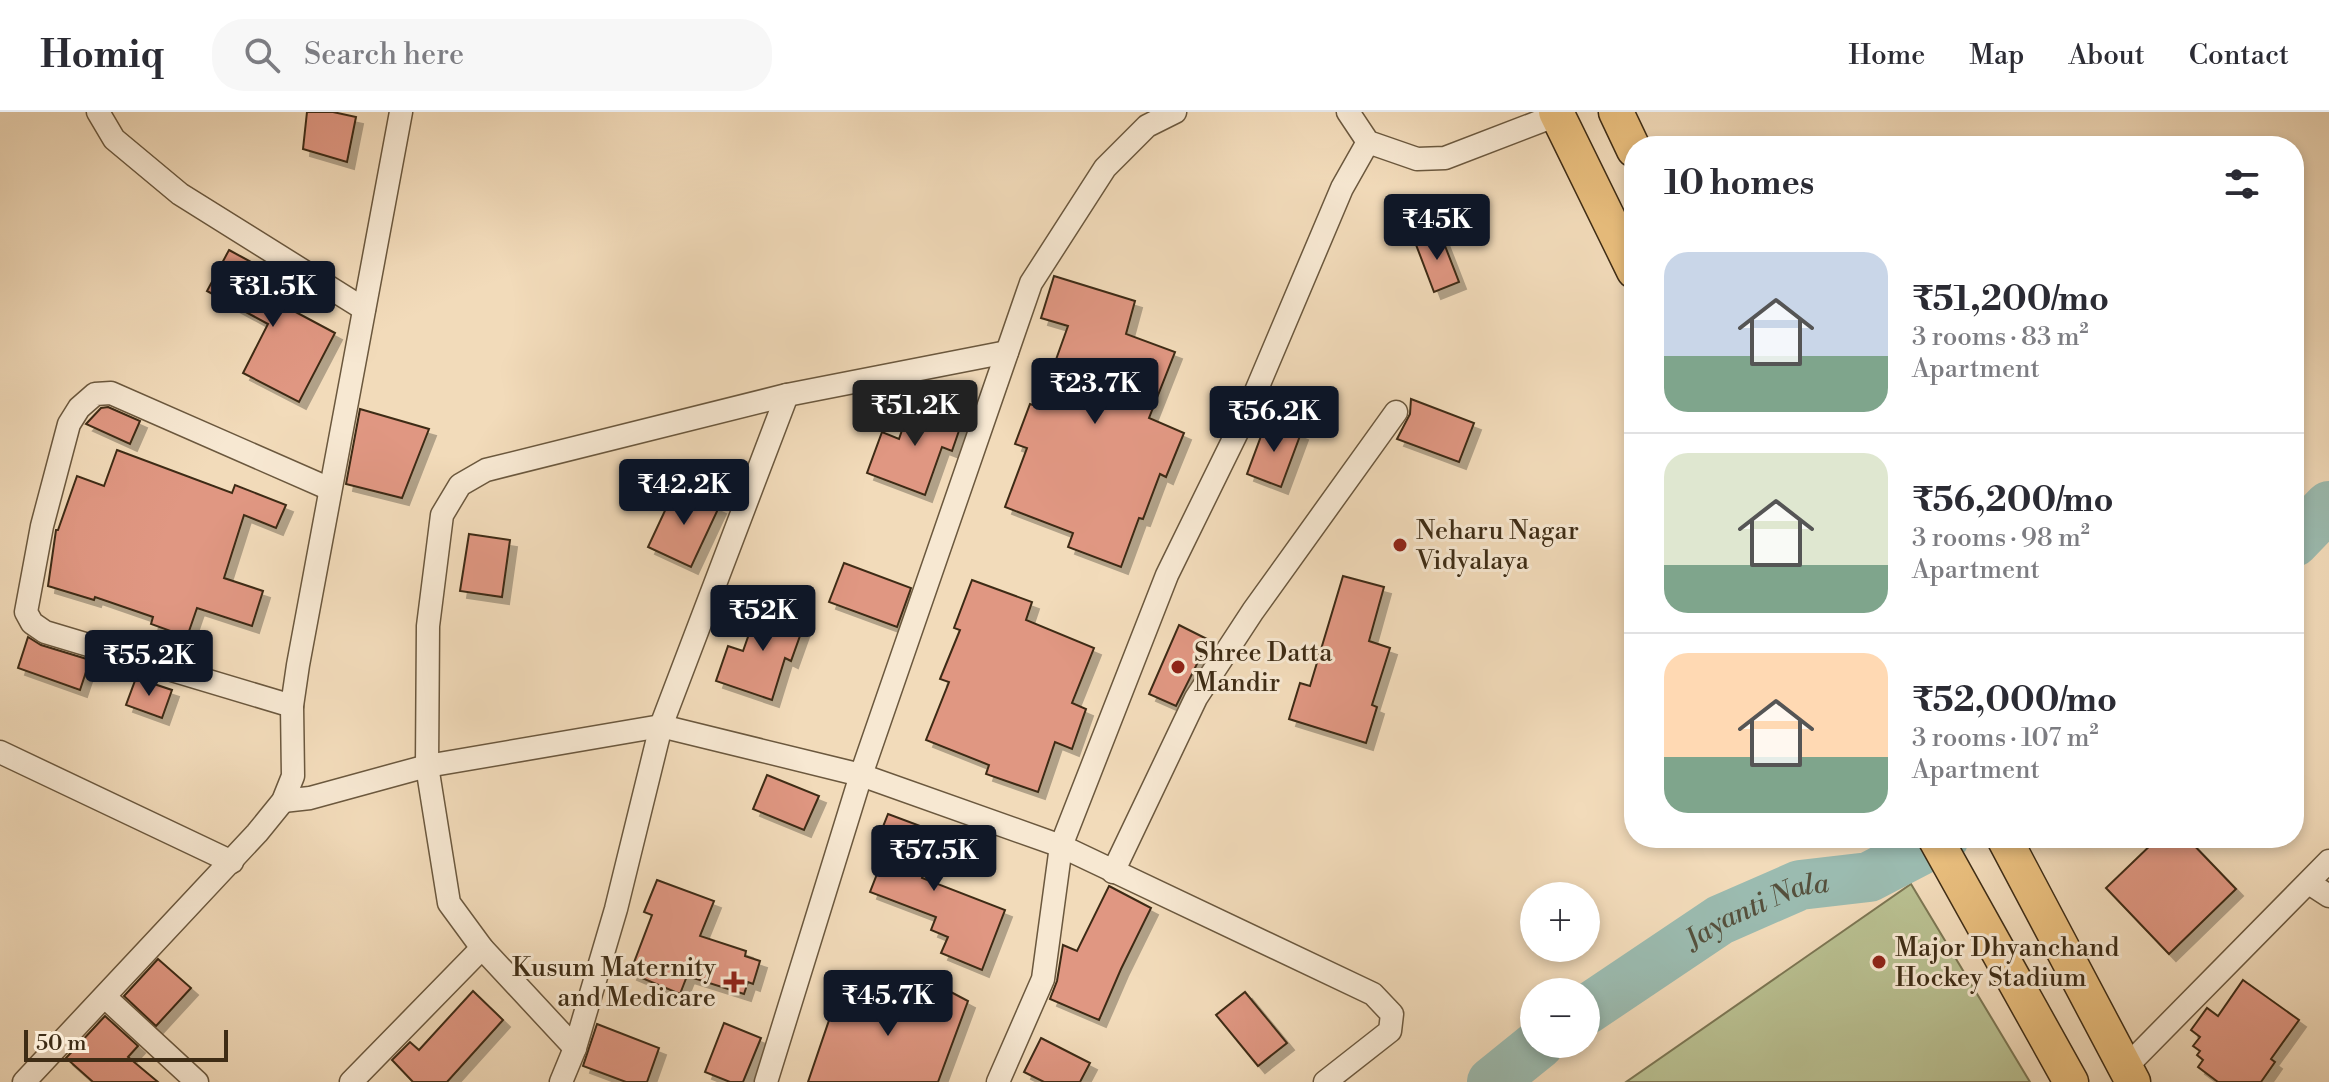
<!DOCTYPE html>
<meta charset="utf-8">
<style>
:root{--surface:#fff;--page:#f7f7f7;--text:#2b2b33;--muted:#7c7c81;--line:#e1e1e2;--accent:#111827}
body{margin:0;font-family:"Libre Bodoni",serif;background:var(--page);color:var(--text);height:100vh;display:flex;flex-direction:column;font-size:30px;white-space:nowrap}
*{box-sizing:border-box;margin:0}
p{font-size:26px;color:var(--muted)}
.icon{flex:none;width:44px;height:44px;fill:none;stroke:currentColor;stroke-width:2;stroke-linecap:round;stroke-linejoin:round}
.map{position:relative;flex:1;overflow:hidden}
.details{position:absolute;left:1624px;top:24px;width:680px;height:712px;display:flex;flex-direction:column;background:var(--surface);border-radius:32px;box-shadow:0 4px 12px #0003}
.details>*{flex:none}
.tools{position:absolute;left:1520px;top:770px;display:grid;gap:16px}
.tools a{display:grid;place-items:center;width:80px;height:80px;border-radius:50%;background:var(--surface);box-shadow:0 4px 12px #0003;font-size:40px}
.scale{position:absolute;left:24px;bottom:20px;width:204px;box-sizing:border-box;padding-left:8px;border:4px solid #3e2c15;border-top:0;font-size:22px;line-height:28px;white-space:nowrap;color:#3e2c15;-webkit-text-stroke:6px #f7e8d2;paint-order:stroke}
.price{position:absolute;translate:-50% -68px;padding:0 18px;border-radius:8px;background:var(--accent);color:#fff;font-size:26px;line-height:52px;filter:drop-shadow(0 2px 4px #0008)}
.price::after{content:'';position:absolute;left:50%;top:48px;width:24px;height:18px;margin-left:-12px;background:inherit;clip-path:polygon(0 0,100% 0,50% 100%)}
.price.active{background:#222;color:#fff}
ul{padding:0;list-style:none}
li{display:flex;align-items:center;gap:24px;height:200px;padding:0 40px}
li+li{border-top:2px solid var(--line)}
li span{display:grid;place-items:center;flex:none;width:224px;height:160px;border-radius:24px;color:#555}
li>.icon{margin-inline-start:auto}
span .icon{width:96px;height:96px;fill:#fffc;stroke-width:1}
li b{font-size:34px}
h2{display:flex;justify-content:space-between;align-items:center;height:96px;padding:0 40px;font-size:34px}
header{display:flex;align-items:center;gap:48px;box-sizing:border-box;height:112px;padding:0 40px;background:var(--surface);border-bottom:2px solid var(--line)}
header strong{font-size:38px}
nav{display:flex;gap:44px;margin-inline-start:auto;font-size:28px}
.search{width:560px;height:72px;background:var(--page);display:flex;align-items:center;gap:20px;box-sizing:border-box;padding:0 28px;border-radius:32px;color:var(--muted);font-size:30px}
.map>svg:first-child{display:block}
.green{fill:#b9c091;stroke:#7c7653;stroke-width:2}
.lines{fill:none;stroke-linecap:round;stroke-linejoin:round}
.river{stroke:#9bbbb0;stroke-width:50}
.building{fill:#e09782;stroke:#3e2c15;stroke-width:2;filter:url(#shadow)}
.minor-casing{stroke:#6b583e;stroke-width:25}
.primary-casing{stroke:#3e2c15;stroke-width:37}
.minor{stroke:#f7e8d2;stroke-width:22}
.primary{stroke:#e9be7d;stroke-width:34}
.poi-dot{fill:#8f2418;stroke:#f7e8d2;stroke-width:3}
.labels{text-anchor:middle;stroke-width:6;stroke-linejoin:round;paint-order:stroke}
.poi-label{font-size:26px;fill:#3e2c15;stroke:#f7e8d2;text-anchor:start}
.water-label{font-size:28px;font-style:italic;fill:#55503c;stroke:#f7e8d2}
</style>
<header>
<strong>Homiq</strong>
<div class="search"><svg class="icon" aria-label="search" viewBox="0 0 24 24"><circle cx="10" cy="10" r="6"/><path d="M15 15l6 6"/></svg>Search here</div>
<nav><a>Home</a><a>Map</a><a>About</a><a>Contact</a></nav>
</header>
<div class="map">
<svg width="2329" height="970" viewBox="0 0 2329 970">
<defs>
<filter id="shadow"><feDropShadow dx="7" dy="7" stdDeviation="0" flood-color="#0004"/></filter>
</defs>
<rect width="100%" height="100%" fill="#f2dbba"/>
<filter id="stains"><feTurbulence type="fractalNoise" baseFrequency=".0025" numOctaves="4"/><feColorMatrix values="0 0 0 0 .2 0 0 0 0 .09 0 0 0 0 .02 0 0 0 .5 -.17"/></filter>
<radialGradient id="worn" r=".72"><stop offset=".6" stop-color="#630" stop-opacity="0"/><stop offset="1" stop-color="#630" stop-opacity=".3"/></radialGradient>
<!-- green -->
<path class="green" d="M 1911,772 L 2030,970 L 1626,970 Z"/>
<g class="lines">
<!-- river -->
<g class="river">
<path d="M 2294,430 L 2329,394"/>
<path id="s1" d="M 1586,898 L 1720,808 L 1800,773 L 1869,765 L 1944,726"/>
<path d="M 1492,970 L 1539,932"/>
</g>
</g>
<!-- building -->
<g class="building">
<path d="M 307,0 L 333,0 L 356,5 L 347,50 L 303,37 Z"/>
<path d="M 1440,121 L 1459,170 L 1434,180 L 1415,130 Z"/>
<path d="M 229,138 L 273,162 L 262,182 L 335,221 L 299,290 L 243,261 L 268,212 L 207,179 Z"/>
<path d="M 1054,164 L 1135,189 L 1126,222 L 1175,240 L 1149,306 L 1184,321 L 1166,365 L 1160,362 L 1143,407 L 1139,406 L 1121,455 L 1068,435 L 1073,421 L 1005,395 L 1027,336 L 1015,332 L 1030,292 L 1039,295 L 1068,214 L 1041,206 Z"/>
<path d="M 1411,287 L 1474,311 L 1459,350 L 1397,327 L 1410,302 Z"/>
<path d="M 912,289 L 963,307 L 952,339 L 942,335 L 925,383 L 867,361 L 882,320 L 899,327 Z"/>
<path d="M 108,295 L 140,309 L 130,332 L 86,312 L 101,296 Z"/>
<path d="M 360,297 L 429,317 L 402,386 L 346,372 Z"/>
<path d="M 1267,308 L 1301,321 L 1281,375 L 1247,362 Z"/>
<path d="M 117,338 L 232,381 L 235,373 L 286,393 L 276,416 L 244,403 L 224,466 L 263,479 L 252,514 L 197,496 L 187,525 L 151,512 L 153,505 L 95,485 L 94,488 L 48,474 L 56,418 L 58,418 L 77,364 L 104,374 Z"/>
<path d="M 676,375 L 719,395 L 691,455 L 648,435 Z"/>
<path d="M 469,422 L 510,428 L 502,485 L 460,479 Z"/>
<path d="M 844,451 L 911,476 L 897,515 L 829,490 Z"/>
<path d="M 1343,464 L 1384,475 L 1369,529 L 1390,536 L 1372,593 L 1377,595 L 1366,631 L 1289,607 L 1300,571 L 1310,574 Z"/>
<path d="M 972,468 L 1032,490 L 1026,508 L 1094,536 L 1072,591 L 1086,597 L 1072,637 L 1055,630 L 1038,680 L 986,662 L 989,653 L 926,628 L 949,570 L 940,567 L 960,518 L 954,516 Z"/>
<path d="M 760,491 L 806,507 L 791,549 L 785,546 L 772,588 L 716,569 L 728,534 L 743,539 Z"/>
<path d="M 1179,513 L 1209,528 L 1176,594 L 1149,582 Z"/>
<path d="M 28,525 L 41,533 L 90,548 L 80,578 L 18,556 Z"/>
<path d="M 136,566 L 172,578 L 162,606 L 126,593 Z"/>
<path d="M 767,663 L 819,684 L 804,718 L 753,697 Z"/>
<path d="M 888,702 L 939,721 L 922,766 L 1005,798 L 982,858 L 941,841 L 948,825 L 931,818 L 936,805 L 870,780 L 886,739 L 875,735 Z"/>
<path d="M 2158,726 L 2187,726 L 2236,777 L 2169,842 L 2106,776 Z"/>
<path d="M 657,768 L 714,789 L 700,824 L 746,839 L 745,844 L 760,849 L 753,872 L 748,870 L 744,882 L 687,864 L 680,882 L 630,861 L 652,803 L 644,800 Z"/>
<path d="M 1109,774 L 1151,796 L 1121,857 L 1099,908 L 1050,887 L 1057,869 L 1063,833 L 1077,839 Z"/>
<path d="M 158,847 L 191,876 L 156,914 L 124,884 Z"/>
<path d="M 2243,868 L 2299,908 L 2271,947 L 2275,950 L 2261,970 L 2218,970 L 2198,955 L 2203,948 L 2197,943 L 2200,939 L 2193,934 L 2200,925 L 2191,918 L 2207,896 L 2218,904 Z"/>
<path d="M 930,869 L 968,889 L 938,970 L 808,970 L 841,873 L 917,899 Z"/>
<path d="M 473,879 L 503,908 L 447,970 L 413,970 L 392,948 L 410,930 L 419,938 Z"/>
<path d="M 1245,880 L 1287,931 L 1258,954 L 1216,903 Z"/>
<path d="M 105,904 L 138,934 L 128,945 L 158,970 L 93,970 L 66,946 Z"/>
<path d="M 724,911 L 761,926 L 743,970 L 730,970 L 705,960 Z"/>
<path d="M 597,912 L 659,936 L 647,970 L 626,970 L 583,954 Z"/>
<path d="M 1041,926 L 1090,951 L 1080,970 L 1044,970 L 1024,960 Z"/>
</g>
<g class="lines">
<defs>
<g id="minor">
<path d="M 98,0 L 114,27 L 180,82 L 364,197"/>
<path d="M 1348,0 L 1368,30 L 1417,47 L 1445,46 L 1557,3"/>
<path d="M 292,594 L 45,520 L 32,511 L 26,500 L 42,414 L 69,312 L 79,296 L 95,282 L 111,281 L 330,377"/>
<path d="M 0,640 L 232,750"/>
<path d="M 283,689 L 310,686 L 427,654 L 661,614 L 861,663 L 1061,734 L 1373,882 L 1392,902 L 1390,919 L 1325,970"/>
<path d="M 1113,760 L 1196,586 L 1253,499 L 1396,300"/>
<path d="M 2309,771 L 2329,784"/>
<path d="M 105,885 L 197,970"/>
<path d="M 575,936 L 482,836 L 449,791 L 427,654 L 428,514 L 442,403 L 460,373 L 486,358 L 787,283 L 1007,240"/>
<path d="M 2125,956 L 2329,749"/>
<path d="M 24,970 L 257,721 L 283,689 L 293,664 L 292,594 L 298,553 L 401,0"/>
<path d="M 351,970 L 482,836"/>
<path d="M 561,970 L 575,936 L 616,797 L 661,614 L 787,283"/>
<path d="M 766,970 L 861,663 L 1031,171 L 1105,56 L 1147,14 L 1175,0"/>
<path d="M 998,970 L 1043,867 L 1061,734 L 1167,463 L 1248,298 L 1342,76 L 1368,30"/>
</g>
<g id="primary">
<path d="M 1556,0 L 1634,159"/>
<path d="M 1616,0 L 1634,38"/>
<path d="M 1935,726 L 2071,970"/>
<path d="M 2004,726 L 2133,970"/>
</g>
</defs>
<!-- minor casing -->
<use href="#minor" class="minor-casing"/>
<!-- primary casing -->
<use href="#primary" class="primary-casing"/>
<!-- minor -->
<use href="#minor" class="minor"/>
<!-- primary -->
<use href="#primary" class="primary"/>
</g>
<!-- markers -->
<g class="poi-dot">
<circle cx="1400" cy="433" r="8"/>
<circle cx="1178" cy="555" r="8"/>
<circle cx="1879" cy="850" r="8"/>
<path d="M730 858h8v8h8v8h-8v8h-8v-8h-8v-8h8z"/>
</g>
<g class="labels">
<!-- poi labels -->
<g class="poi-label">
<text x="1416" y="427">Neharu Nagar<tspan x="1416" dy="30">Vidyalaya</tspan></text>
<text x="1194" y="549">Shree Datta<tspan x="1194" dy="30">Mandir</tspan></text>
<text x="1895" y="844">Major Dhyanchand<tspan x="1895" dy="30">Hockey Stadium</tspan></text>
<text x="716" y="864" text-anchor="end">Kusum Maternity<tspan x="716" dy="30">and Medicare</tspan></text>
</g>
<!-- water labels -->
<g class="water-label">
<text dy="10" stroke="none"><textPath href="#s1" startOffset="200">Jayanti Nala</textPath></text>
</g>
</g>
<rect width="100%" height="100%" filter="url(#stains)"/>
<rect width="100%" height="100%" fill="url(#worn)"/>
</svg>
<div class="tools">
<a>+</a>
<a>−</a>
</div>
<div class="scale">50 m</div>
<b class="price" style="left:1437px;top:150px">₹45K</b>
<b class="price" style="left:273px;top:217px">₹31.5K</b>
<b class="price" style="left:1095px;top:314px">₹23.7K</b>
<b class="price active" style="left:915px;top:336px">₹51.2K</b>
<b class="price" style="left:1274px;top:342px">₹56.2K</b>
<b class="price" style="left:684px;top:415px">₹42.2K</b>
<b class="price" style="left:763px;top:541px">₹52K</b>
<b class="price" style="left:149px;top:586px">₹55.2K</b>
<b class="price" style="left:934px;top:781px">₹57.5K</b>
<b class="price" style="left:888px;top:926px">₹45.7K</b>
<section class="details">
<h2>10 homes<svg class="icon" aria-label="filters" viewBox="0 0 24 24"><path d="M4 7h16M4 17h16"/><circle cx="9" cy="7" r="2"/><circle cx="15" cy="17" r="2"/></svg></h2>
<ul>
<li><span style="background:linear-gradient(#c9d6e8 65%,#7fa58c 0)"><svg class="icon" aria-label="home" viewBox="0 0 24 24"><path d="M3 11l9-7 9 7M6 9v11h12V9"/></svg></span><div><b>₹51,200/mo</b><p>3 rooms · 83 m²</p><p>Apartment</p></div></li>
<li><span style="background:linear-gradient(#dfe7d0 70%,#7fa58c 0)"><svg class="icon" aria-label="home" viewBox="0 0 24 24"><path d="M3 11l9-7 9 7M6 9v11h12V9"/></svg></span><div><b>₹56,200/mo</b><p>3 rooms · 98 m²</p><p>Apartment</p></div></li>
<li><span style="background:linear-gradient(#ffd9b3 65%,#7fa58c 0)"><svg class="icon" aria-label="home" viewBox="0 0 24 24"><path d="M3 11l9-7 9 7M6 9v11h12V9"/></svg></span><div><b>₹52,000/mo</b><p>3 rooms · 107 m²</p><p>Apartment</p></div></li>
</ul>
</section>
</div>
